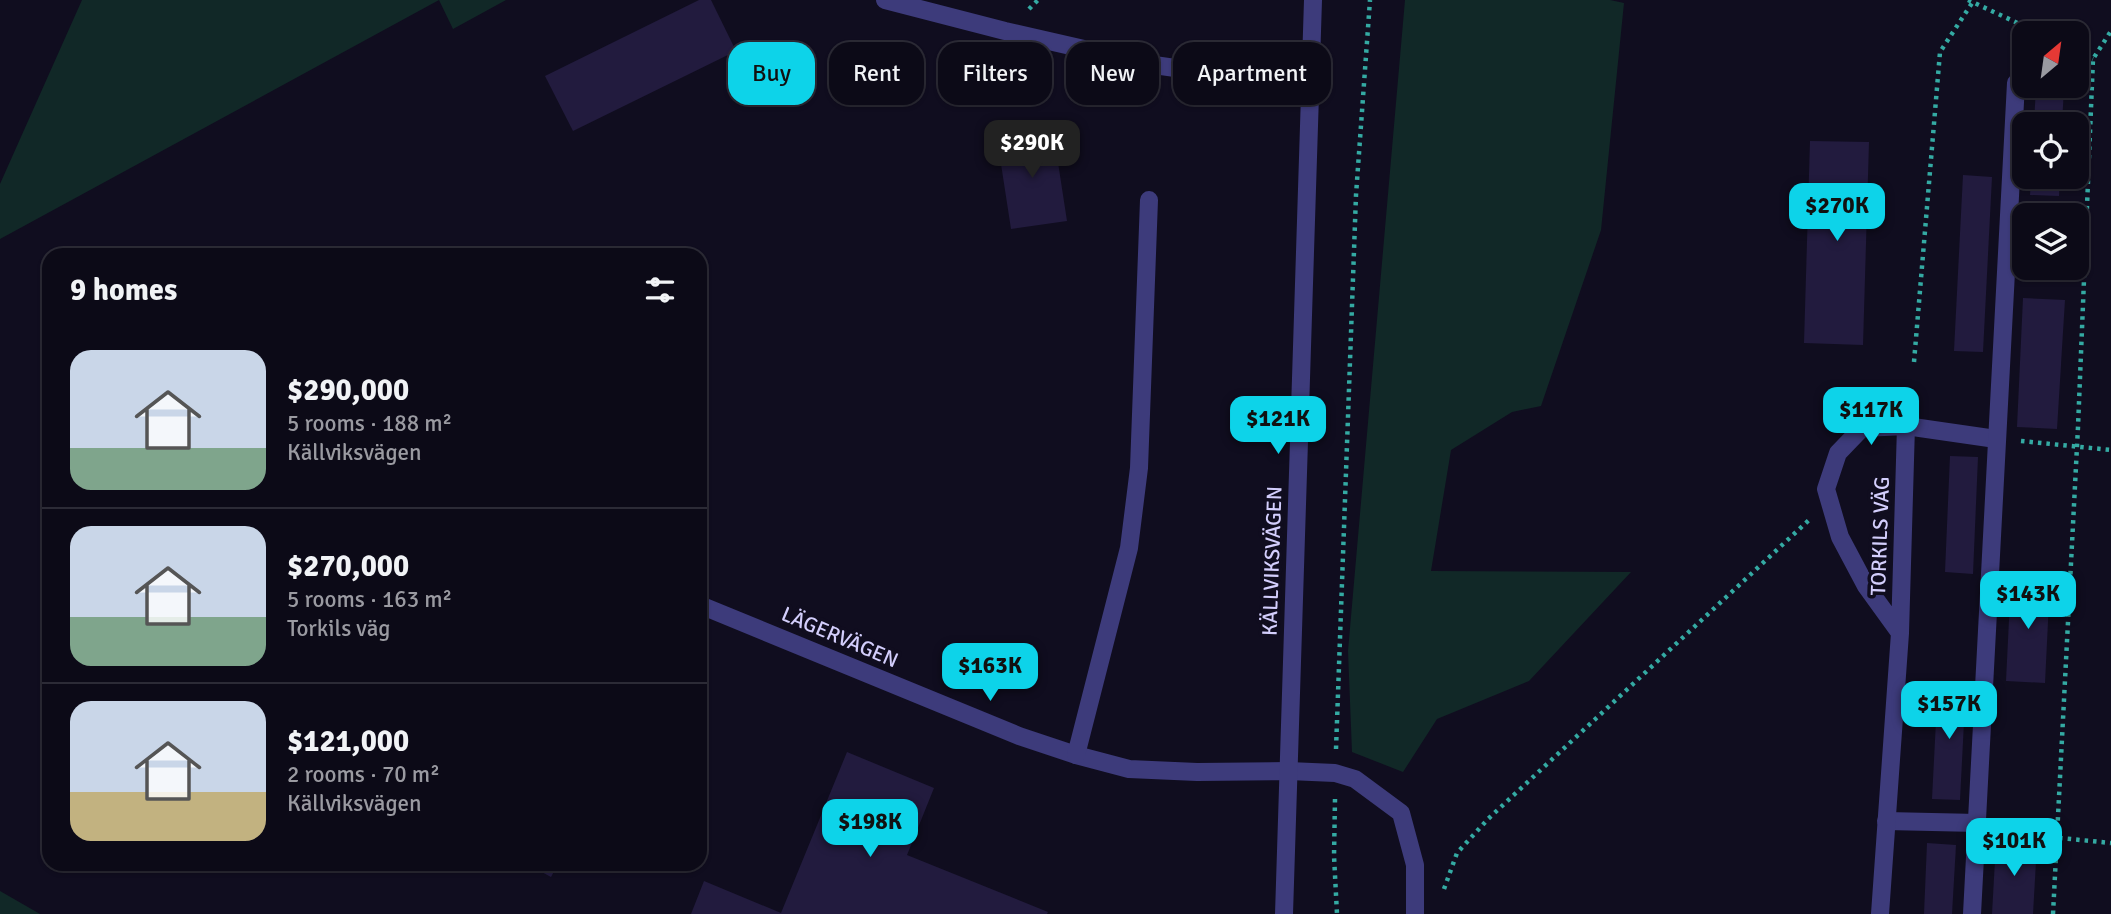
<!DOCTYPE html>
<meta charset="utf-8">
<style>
:root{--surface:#0c0a17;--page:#1a1824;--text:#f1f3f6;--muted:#9a9aa1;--line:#2c2b36;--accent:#0dd3e9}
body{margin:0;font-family:Signika,sans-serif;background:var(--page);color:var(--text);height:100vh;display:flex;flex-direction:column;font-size:26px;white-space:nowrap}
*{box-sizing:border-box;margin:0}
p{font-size:23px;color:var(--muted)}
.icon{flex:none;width:38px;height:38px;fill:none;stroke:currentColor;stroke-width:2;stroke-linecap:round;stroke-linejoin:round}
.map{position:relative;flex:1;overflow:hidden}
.side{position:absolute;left:42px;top:248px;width:665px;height:623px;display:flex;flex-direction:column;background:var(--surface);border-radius:21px;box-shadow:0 2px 5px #0004,0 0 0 2px var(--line)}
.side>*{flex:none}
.banner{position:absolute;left:728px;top:42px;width:665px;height:63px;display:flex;gap:14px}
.needle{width:46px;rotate:29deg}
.buttons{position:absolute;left:2012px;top:21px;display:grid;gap:14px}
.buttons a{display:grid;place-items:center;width:77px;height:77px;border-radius:14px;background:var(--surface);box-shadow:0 2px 5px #0004,0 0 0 2px var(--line);font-size:35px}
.price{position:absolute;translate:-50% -60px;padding:0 16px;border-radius:14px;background:var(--accent);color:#111;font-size:23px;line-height:46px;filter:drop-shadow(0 2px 4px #0008)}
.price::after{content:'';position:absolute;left:50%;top:42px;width:21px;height:16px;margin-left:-10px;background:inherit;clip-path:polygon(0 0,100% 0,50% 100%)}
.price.selected{background:#222;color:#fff}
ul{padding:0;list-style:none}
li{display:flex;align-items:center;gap:21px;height:175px;padding:0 28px}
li+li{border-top:2px solid var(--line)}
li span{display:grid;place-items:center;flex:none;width:196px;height:140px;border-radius:21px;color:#555}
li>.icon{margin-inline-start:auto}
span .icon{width:84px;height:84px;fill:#fffc;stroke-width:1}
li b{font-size:30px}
h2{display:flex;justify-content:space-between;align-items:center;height:84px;padding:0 28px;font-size:30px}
.tag{padding:0 24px;border-radius:21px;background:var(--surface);box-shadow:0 2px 5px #0004,0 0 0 2px var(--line);font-size:24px;line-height:63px}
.tag.selected{background:var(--accent);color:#111}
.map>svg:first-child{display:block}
.green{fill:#112827}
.building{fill:#221b3e}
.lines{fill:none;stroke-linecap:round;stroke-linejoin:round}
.path{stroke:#34aaa3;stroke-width:4.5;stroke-dasharray:3.5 5;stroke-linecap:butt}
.minor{stroke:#3d3b7b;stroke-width:18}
.labels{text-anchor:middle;stroke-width:7;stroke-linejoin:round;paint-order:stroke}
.street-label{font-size:21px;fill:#d3cefc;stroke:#100d1f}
</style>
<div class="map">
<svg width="2111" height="914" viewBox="0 0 2111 914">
<rect width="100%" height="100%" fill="#100d1f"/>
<!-- green -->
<g class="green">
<path d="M 82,0 L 506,0 L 453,29 L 439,0 L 0,239 L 0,184 Z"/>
<path d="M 1405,0 L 1610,0 L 1624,3 L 1601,230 L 1541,406 L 1512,412 L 1451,450 L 1431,571 L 1631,572 L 1529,681 L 1437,719 L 1403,772 L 1352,752 L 1348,651 Z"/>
<path d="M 0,891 L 40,914 L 0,914 Z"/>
</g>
<!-- building -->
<g class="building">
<path d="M 699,0 L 711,0 L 736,51 L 573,131 L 545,76 Z"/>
<path d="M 2036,86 L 2064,88 L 2062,124 L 2034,124 Z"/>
<path d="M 1053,130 L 1067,221 L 1011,229 L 997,138 Z"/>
<path d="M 1810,141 L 1869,142 L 1863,345 L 1804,343 Z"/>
<path d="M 1963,175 L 1992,177 L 1983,352 L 1954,351 Z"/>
<path d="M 2031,177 L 2060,177 L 2059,196 L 2030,195 Z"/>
<path d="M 2023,298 L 2065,300 L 2057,429 L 2017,427 Z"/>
<path d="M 1950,456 L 1978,457 L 1973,574 L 1945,572 Z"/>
<path d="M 2011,579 L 2050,581 L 2045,683 L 2006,681 Z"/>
<path d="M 1938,682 L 1966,683 L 1960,800 L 1932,799 Z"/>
<path d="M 847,752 L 934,788 L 907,855 L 1048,912 L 1047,914 L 691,914 L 704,881 L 781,913 Z"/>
<path d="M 1996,842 L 2037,844 L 2033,914 L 1992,914 Z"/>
<path d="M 1927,843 L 1956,845 L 1952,914 L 1924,914 Z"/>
<path d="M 527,864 L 558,864 L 551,877 Z"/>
</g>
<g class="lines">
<!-- path -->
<g class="path">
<path d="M 1968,0 L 2039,33"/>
<path d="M 1029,9 L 1038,0"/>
<path d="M 2077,52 L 2093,59"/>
<path d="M 1914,362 L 1940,52 L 1974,0"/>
<path d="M 2021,441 L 2111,450"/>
<path d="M 1336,749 L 1356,195 L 1370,0"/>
<path d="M 1335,799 L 1334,856 L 1337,914"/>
<path d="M 2000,832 L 2111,843"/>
<path d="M 1444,889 L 1457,853 L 1488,819 L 1809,520"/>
<path d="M 2053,914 L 2078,427 L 2093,59 L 2111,31"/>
</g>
<!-- minor -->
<g class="minor">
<path d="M 885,0 L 1005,31 L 1154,65 L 1310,87"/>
<path d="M 1906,426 L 1996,439"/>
<path d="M 700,605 L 1019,736 L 1076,755 L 1129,769 L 1197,772 L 1289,771 L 1335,773 L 1355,779 L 1401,813 L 1415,865 L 1415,914"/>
<path d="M 1076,755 L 1129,548 L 1139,468 L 1149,200"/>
<path d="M 1886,821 L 1978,823"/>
<path d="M 1284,914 L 1313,0"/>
<path d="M 1880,914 L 1900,633 L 1906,426 L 1862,428 L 1838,453 L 1826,489 L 1840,537 L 1866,586 L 1900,633"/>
<path d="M 1972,914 L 2016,83"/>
</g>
</g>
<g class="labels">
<!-- street labels -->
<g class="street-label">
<text transform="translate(1880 536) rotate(-88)" y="7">TORKILS VÄG</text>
<text transform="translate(1272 561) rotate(-88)" y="7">KÄLLVIKSVÄGEN</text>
<text transform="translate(840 637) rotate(23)" y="7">LÄGERVÄGEN</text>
</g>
</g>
</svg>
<div class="buttons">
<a><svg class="needle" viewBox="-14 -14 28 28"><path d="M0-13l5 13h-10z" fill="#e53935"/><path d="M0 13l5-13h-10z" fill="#9a9aa1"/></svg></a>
<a><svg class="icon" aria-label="locate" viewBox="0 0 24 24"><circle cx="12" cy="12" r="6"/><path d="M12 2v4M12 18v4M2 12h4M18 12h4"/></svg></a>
<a><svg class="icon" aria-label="layers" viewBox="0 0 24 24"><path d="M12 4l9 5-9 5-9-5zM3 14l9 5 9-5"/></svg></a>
</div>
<b class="price selected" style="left:1032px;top:180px">$290K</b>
<b class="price" style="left:1837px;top:243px">$270K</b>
<b class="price" style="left:1871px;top:447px">$117K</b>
<b class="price" style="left:1278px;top:456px">$121K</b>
<b class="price" style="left:2028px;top:631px">$143K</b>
<b class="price" style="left:990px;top:703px">$163K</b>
<b class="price" style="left:1949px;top:741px">$157K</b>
<b class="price" style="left:870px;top:859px">$198K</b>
<b class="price" style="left:2014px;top:878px">$101K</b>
<div class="banner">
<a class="tag selected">Buy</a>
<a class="tag">Rent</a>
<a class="tag">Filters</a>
<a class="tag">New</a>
<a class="tag">Apartment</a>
</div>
<section class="side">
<h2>9 homes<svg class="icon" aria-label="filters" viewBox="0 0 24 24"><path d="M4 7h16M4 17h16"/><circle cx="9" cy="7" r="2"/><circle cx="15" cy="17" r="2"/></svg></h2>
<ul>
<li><span style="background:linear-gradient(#c9d6e8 70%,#7fa58c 0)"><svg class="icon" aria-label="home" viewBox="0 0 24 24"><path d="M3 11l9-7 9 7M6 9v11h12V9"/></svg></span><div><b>$290,000</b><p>5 rooms · 188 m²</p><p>Källviksvägen</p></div></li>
<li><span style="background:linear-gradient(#c9d6e8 65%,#7fa58c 0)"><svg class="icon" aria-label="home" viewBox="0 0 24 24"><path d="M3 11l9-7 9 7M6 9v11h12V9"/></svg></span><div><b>$270,000</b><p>5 rooms · 163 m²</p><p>Torkils väg</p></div></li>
<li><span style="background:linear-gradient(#c9d6e8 65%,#c2b280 0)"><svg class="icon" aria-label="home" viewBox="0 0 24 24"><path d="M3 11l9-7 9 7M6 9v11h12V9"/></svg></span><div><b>$121,000</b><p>2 rooms · 70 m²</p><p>Källviksvägen</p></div></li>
</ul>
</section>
</div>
